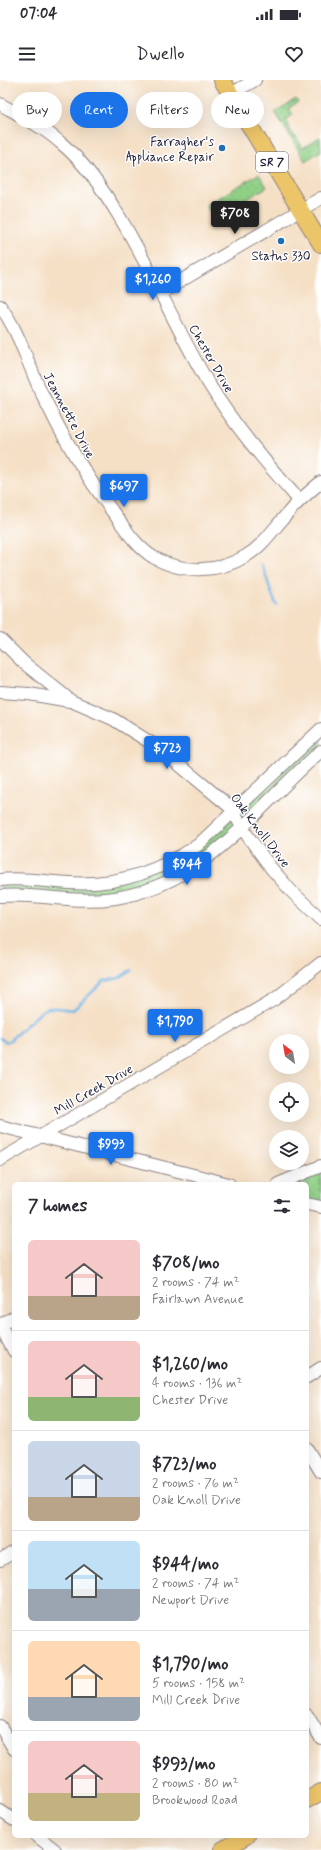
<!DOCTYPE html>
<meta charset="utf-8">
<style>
:root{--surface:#fff;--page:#f2f2f3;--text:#2b2b33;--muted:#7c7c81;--line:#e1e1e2;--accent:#1a73e8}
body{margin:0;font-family:Mynerve,sans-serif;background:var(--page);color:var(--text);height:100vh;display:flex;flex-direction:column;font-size:15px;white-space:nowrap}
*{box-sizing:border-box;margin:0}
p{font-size:13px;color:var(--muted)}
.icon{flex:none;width:22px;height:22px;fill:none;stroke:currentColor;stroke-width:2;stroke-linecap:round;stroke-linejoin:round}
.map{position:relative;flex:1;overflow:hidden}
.drawer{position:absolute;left:12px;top:1102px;width:297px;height:656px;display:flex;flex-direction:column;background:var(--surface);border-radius:6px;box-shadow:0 4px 16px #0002}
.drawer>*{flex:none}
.banner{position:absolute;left:12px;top:12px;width:297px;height:36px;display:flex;gap:8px}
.needle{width:26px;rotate:329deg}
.buttons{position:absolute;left:269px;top:954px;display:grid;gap:8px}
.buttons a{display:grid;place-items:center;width:40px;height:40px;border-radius:50%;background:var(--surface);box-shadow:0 4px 16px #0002;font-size:20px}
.price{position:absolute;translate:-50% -34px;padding:0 9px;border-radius:4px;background:var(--accent);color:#fff;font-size:13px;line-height:26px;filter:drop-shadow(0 1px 2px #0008)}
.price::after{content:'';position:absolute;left:50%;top:24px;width:12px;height:9px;margin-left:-6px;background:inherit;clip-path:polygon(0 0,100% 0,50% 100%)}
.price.selected{background:#222;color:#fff}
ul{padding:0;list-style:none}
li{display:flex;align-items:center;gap:12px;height:100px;padding:0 16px}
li+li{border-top:1px solid var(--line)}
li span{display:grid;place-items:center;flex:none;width:112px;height:80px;border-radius:6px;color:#555}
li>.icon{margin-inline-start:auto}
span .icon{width:48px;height:48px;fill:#fffc;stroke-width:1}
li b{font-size:17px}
h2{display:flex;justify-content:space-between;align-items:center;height:48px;padding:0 16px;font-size:17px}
.chip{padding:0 14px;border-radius:18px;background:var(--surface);box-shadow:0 4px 16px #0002;font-size:14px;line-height:36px}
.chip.selected{background:var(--accent);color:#fff}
.status{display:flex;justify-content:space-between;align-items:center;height:28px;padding:0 20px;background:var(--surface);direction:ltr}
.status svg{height:11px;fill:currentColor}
header{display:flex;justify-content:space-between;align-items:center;height:52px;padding:0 16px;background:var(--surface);font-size:18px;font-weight:600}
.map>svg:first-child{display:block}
.grass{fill:url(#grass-dots);stroke:#5a7a61}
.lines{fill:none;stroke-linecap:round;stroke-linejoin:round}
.stream{stroke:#70b5e6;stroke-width:2.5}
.minor-casing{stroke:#8c8180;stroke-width:14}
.major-casing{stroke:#8c8180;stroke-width:18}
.minor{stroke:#fff;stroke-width:12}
.major{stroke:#edc569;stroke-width:16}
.poi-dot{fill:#1f6fb2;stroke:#fff;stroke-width:1.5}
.labels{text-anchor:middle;stroke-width:3;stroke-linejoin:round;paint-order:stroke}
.shield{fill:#fff;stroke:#646476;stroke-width:1}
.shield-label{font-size:12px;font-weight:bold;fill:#22223b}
.poi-label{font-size:13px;fill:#22223b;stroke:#fff;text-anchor:end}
.street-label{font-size:13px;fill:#22223b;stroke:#fff}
</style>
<div class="status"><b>07:04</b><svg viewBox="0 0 49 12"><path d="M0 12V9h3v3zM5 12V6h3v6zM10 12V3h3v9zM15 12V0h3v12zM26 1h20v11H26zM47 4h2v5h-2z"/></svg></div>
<header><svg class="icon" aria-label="menu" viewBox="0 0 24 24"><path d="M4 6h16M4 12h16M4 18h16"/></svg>Dwello<svg class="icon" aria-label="heart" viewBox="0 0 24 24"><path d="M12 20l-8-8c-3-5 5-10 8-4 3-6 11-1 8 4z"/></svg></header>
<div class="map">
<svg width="321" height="1770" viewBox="0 0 321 1770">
<defs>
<pattern id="grass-dots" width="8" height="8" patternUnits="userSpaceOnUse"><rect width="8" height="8" fill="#91d187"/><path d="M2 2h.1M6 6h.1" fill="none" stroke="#7db375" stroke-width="1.8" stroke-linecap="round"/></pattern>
</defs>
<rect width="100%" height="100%" fill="#fff"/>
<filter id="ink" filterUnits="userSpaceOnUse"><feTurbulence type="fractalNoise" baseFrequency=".025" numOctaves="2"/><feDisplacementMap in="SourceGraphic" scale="8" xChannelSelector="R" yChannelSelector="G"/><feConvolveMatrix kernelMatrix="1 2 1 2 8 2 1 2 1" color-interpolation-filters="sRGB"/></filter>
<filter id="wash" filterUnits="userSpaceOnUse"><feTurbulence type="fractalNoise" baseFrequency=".012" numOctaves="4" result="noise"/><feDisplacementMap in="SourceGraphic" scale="16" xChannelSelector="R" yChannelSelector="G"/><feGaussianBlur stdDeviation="0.9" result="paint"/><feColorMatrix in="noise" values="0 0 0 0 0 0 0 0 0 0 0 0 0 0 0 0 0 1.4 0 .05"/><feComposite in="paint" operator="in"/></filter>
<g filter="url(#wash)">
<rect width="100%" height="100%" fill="#f5e0c6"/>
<!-- grass -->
<g class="grass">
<path d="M 296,19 L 298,22 L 289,28 L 293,35 L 286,40 L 294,58 L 296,57 L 303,68 L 320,57 L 321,71 L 305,81 L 275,32 Z"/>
<path d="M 259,94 L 267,107 L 214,139 L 206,125 Z"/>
<path d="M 321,649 L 321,671 L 208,778 L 115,818 L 0,816 L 0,800 L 87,804 L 179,778 Z"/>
<path d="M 321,1086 L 321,1127 L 307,1124 L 307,1104 L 278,1104 Z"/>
</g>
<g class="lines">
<!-- stream -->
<g class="stream">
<path d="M 261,484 C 268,497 269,512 277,525"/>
<path d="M 0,958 L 6,962 L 10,960 L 42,931 L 48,928 L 57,928 L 73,930 L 104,901 L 119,898 L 131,890"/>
</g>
</g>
</g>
<g filter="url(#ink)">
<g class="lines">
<defs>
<g id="minor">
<path d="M 231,14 L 255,0"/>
<path d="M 0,24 C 21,36 43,47 61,63 C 85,83 103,109 119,136 C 152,190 175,247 207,301 C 233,344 265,382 299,420"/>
<path d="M 162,212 L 321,118"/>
<path d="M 0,226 C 20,252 28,286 43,316 C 63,358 87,398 115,435 C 126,450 137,467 153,477 C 182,494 218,493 246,476 C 263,466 274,448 288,433 C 298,421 309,412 321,402"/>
<path d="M 0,559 L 24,583 L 71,621 L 113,639 L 159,668 L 230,727 L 247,755 L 271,788 L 292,812 L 321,839"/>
<path d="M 0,612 L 29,614 L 70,621"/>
<path d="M 0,800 C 23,797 47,802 70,803 C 117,806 160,791 198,765 L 321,649"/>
<path d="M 0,816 C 39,813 76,824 115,818 C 208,803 255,728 321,671"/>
<path d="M 0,1046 L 229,1104"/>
<path d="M 0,1080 L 275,919 L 321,883"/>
<path d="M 278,1104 L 321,1086"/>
<path d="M 307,1124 L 321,1127"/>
<path d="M 0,1245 L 14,1237"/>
<path d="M 0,1246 L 14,1271"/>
<path d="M 307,1297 L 321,1288"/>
<path d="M 307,1369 L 321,1392"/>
<path d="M 0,1480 L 14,1472"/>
<path d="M 307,1635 L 321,1658"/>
<path d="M 0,1646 L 14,1669"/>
<path d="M 0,1731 L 14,1740"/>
<path d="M 37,1756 L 55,1770"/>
</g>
<g id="major">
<path d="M 222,0 L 321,164"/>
<path d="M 307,1720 L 321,1712"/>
<path d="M 222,1770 L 246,1756"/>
</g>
</defs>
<!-- minor casing -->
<use href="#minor" class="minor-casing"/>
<!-- major casing -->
<use href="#major" class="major-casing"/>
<!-- minor -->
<use href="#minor" class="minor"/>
<!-- major -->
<use href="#major" class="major"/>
</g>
</g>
<!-- markers -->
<g class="poi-dot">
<circle cx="222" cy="68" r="4"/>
<circle cx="281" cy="161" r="4"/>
</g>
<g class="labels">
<!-- shield labels -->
<rect class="shield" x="256" y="72" width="32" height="20" rx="3"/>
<g class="shield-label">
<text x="272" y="86">SR 7</text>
</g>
<!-- poi labels -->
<g class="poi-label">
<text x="214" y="66">Farragher's<tspan x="214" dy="15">Appliance Repair</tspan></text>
<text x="281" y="180" text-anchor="middle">Status 330</text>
</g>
<!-- street labels -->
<g class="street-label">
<text transform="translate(212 278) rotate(60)" y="5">Chester Drive</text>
<text transform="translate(70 335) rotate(62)" y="5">Jeannette Drive</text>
<text transform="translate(261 750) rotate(53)" y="5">Oak Knoll Drive</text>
<text transform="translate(93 1009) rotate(-30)" y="5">Mill Creek Drive</text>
</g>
</g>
</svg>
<div class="buttons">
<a><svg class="needle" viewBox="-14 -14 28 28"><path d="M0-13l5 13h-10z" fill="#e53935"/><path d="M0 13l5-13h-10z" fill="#7c7c81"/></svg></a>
<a><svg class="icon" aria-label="locate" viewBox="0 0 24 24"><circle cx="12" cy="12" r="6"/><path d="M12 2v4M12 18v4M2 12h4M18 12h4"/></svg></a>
<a><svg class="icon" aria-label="layers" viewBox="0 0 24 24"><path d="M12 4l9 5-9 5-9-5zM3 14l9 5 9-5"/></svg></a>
</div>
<b class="price selected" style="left:235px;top:155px">$708</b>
<b class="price" style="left:153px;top:221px">$1,260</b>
<b class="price" style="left:124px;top:428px">$697</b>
<b class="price" style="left:167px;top:690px">$723</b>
<b class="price" style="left:187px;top:806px">$944</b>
<b class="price" style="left:175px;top:963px">$1,790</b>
<b class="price" style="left:111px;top:1086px">$993</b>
<div class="banner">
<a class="chip">Buy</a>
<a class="chip selected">Rent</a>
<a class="chip">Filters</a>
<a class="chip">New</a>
</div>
<section class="drawer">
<h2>7 homes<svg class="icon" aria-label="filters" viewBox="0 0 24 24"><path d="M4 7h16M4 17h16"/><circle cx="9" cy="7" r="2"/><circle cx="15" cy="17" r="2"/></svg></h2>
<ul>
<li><span style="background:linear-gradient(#f6c9c9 70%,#b9a48a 0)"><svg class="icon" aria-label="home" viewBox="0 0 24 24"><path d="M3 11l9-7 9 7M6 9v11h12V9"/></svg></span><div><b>$708/mo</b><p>2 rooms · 74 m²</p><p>Fairlawn Avenue</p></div></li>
<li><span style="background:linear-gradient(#f6c9c9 70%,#8fb573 0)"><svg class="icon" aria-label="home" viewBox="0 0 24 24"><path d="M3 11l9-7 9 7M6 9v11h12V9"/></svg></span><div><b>$1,260/mo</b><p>4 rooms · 136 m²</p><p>Chester Drive</p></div></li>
<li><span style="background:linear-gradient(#c9d6e8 70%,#b9a48a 0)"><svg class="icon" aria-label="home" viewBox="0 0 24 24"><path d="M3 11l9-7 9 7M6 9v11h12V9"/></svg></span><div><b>$723/mo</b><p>2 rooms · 76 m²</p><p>Oak Knoll Drive</p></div></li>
<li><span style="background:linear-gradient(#bfe0f5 60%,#9aa5b1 0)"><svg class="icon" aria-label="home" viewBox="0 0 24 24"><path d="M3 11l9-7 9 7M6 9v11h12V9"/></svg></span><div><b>$944/mo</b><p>2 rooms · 74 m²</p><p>Newport Drive</p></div></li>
<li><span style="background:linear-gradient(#ffd9b3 70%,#9aa5b1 0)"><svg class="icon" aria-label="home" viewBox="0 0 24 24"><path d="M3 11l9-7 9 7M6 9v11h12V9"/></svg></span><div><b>$1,790/mo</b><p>5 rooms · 158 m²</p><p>Mill Creek Drive</p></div></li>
<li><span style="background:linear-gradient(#f6c9c9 65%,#c2b280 0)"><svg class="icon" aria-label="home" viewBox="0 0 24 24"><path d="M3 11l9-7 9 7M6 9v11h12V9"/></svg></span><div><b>$993/mo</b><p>2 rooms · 80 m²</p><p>Brookwood Road</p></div></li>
</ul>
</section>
</div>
